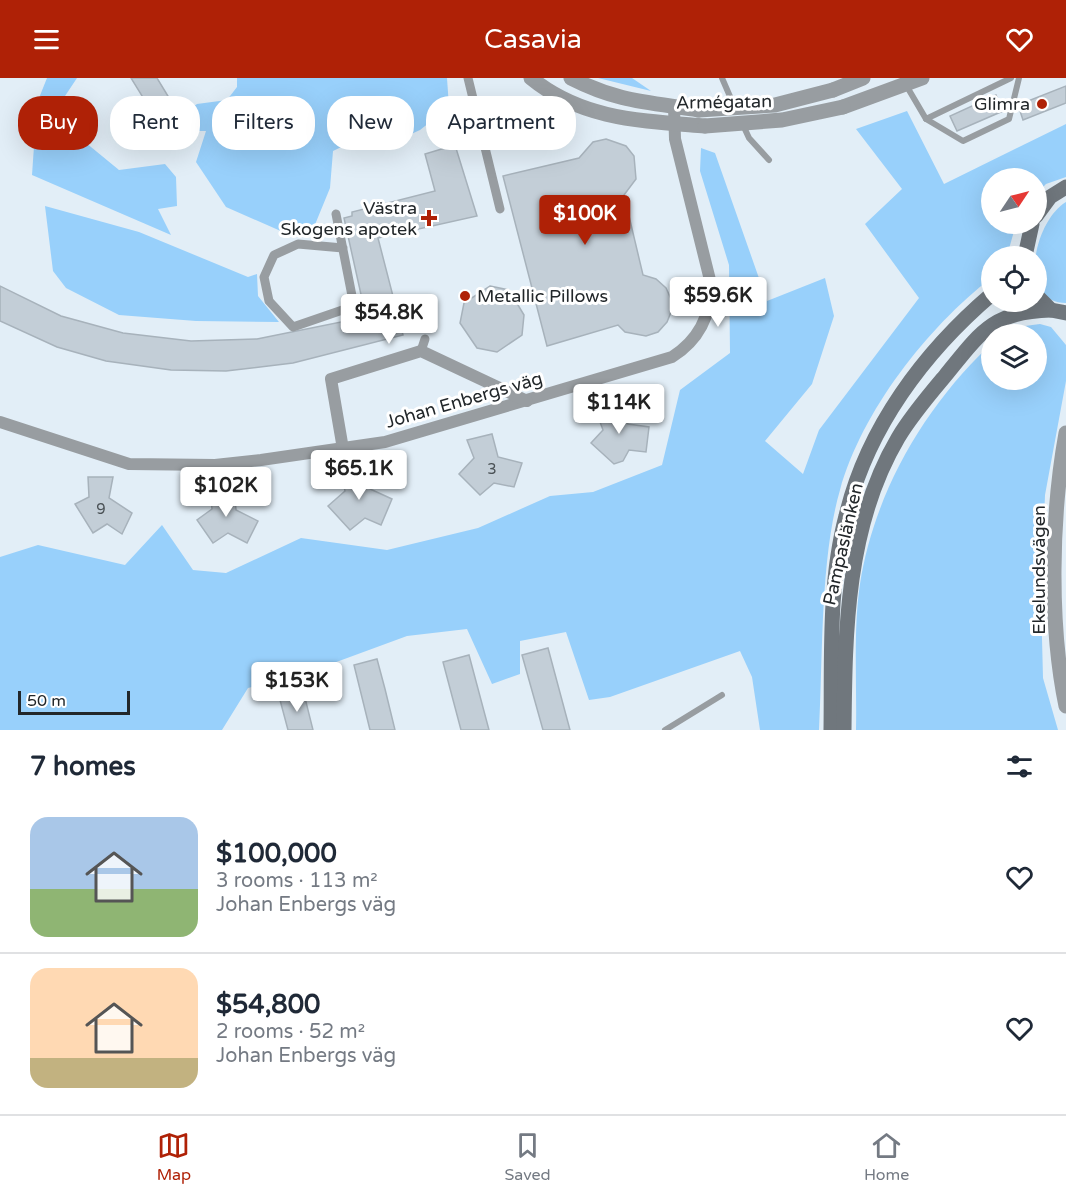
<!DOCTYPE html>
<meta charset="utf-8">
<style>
:root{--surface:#fff;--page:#f2f2f3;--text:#1f2937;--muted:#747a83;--line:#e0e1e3;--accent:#af2106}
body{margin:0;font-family:"Varela Round",sans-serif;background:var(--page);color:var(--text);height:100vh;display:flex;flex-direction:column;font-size:22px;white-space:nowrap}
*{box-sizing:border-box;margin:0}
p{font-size:20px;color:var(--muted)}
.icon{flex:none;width:33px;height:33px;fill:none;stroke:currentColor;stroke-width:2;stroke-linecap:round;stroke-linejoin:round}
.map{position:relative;height:652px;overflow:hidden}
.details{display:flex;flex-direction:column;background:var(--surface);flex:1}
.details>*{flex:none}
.top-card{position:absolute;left:18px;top:18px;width:600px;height:54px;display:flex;gap:12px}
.needle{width:39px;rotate:55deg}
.tools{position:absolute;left:981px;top:90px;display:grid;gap:12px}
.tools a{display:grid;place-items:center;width:66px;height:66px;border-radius:50%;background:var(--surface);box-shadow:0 6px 24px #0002;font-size:30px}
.scale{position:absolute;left:18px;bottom:15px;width:112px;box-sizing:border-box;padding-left:6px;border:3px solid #22272a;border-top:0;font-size:16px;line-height:21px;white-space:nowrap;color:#22272a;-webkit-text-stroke:4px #fff;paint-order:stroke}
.price{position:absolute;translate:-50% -51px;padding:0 14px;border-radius:6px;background:#fff;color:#222;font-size:20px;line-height:39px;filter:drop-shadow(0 2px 3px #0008)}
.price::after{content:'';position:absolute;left:50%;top:36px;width:18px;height:14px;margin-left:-9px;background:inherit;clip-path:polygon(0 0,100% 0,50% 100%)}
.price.selected{background:var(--accent);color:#fff}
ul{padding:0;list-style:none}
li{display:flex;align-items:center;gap:18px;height:150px;padding:0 30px}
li+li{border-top:2px solid var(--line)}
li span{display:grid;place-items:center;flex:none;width:168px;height:120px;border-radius:18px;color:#555}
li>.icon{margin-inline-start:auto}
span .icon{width:72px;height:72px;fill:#fffc;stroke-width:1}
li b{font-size:26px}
h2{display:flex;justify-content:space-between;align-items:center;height:72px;padding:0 30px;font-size:26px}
.pill{padding:0 21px;border-radius:24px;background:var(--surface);box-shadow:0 6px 24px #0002;font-size:21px;line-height:54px}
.pill.selected{background:var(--accent);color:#fff}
header{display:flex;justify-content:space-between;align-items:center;height:78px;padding:0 30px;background:var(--accent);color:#fff;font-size:27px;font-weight:600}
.dock{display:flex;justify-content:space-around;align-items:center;height:84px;border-top:2px solid var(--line);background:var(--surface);font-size:16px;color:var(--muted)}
.dock a{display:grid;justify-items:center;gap:3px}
.dock .selected{color:var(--accent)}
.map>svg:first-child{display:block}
.green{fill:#98d0fb}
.building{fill:#c3ced7;stroke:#a7b2bb;stroke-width:1.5}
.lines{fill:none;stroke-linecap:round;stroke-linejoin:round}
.service{stroke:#989da1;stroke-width:6}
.pedestrian{stroke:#989da1;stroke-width:9}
.minor{stroke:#989da1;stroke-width:12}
.tertiary{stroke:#989da1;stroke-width:15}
.secondary{stroke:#70777d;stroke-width:15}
.tertiary-bridge{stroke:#989da1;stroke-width:15}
.poi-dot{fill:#af2106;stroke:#fff;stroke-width:2}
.labels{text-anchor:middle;stroke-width:6;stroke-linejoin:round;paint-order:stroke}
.number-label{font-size:15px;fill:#4a5155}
.street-label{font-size:18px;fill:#22272a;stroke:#fff}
.poi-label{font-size:18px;fill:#22272a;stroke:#fff;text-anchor:end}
</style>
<header><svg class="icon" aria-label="menu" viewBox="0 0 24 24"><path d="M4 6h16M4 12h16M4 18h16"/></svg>Casavia<svg class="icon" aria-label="heart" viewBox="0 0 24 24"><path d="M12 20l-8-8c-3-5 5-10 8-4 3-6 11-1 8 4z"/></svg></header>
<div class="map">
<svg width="1066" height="652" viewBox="0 0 1066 652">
<rect width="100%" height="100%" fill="#e2eef7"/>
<!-- green -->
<g class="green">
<path d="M 47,0 L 77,0 L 61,24 L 63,46 L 119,92 L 165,86 L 176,99 L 177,128 L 158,131 L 171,157 L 32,97 L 37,25 Z"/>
<path d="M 237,0 L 447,0 L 449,29 L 420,52 L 387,67 L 360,60 L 333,73 L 330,110 L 314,149 L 283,154 L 226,129 L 196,84 L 206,53 L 157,53 L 197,26 L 227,22 L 237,9 Z"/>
<path d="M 598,0 L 632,0 L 651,13 Z"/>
<path d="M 907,33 L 944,106 L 1066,46 L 1066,99 L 1046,106 L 1037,115 L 1036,100 L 992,100 L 992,146 L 1016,146 L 1007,178 L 992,178 L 991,200 C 927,250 862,333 840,412 C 820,481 823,579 819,652 L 760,652 L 752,599 L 740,573 L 610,619 L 589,622 L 566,554 L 520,563 L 520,596 L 492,606 L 467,551 L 407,558 L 301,597 L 248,610 L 222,652 L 0,652 L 0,479 L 38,467 L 125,487 L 162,447 L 193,492 L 226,495 L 301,460 L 387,472 L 478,450 L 550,418 L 593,414 L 662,387 L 680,312 L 730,275 L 729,187 L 700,93 L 701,70 L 715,75 L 767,223 L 825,200 L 834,238 L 812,306 L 765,363 L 803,396 L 819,352 L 919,220 L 865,146 L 902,111 L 856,51 Z"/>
<path d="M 1066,124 L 1066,225 C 1016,225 1034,143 1066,124 Z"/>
<path d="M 45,128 L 139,154 L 248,199 L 257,196 L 258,218 L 279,244 L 196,243 L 119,237 L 66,210 L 53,193 Z"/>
<path d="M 1040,246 L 1051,249 L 1066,267 L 1066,303 L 1045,417 L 1041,521 L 1043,600 L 1058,652 L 856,652 C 857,604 853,553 860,506 C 874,416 923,331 988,269 L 991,267 L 992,302 L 1036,302 L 1036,256 L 1006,256 L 1025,248 Z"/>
</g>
<!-- building -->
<g class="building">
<path d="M 131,0 L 157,0 L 174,28 L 155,39 Z"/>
<path d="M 1066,8 L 1066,25 L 1023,42 L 1018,27 Z"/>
<path d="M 996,17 L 1003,33 L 957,53 L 950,38 Z"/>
<path d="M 606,61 L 626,68 L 634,78 L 636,101 L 624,117 L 643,197 L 656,201 L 666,210 L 671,221 L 671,234 L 667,244 L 658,254 L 646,258 L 625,254 L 618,247 L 547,268 L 503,98 L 579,80 L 593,64 Z"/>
<path d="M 455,67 L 477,138 L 378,160 L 403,257 L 293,285 L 226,293 L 171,292 L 106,283 L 57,269 L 0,243 L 0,208 L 61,238 L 123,255 L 191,263 L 257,261 L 366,239 L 344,140 L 352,138 L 352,134 L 435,113 L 425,76 Z"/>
<path d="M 490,208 L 509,212 L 524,237 L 522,257 L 497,274 L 477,270 L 460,245 L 464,225 Z"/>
<path d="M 620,325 L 628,346 L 649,349 L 646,374 L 629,372 L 623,383 L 614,386 L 591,365 L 603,352 L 596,333 Z"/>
<path d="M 492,356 L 498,379 L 522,385 L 514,409 L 494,405 L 480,417 L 459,396 L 474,380 L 467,362 Z"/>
<path d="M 366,390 L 370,411 L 392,421 L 381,447 L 365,440 L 350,452 L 328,428 L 345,413 L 341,394 Z"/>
<path d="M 88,399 L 113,399 L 109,420 L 132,435 L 122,456 L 107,446 L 93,455 L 75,426 L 89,419 Z"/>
<path d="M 234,410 L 236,432 L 258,443 L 247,465 L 228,455 L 213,465 L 197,442 L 212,431 L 210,413 Z"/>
<path d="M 548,570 L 570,652 L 543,652 L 522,577 Z"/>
<path d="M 469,577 L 489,652 L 461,652 L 443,584 Z"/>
<path d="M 377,581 L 385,611 L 395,652 L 370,652 L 354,587 Z"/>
<path d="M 304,616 L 313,652 L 288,652 L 280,622 Z"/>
</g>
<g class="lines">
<!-- service -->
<g class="service">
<path d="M 722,0 L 735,30"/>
<path d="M 906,7 L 926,41 L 1011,0"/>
<path d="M 926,41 L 963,63 L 1009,41 L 1019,0"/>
<path d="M 743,47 L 749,60 L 769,82"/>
<path d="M 665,652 L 722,617"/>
</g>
<!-- pedestrian -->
<g class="pedestrian">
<path d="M 468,0 L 500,131"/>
<path d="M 336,136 L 354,228 L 293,249 L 269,223 L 264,199 L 274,177 L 298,166 L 343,170"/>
<path d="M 421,273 L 425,261"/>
</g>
<!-- minor -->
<g class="minor">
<path d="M 0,344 L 129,386 L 215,387 L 261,382 L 385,364 L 672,279 C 699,262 711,238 711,206 L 675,61 L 674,28"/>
<path d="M 343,371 L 331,301 L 421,273 L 527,323"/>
</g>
<!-- tertiary -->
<g class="tertiary">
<path d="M 531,0 C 582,42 643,43 705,48"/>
<path d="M 571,0 C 618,24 648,24 699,32"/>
<path d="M 833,12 L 863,0"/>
<path d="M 843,29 L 922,0"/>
<path d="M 1066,355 C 1051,438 1049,546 1066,628"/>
</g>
<!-- secondary -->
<g class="secondary">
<path d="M 1036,138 L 1050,119 L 1066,109"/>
<path d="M 1025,178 L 1032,146"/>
<path d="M 1036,217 L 1051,232 L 1066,235"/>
<path d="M 831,652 C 832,582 828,506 846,438 C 867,350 924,274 992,216"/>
<path d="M 844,652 C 845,553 846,448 898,360 C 911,338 929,317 945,298 C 980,255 993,233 1051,232"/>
</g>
<!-- tertiary-bridge -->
<g class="tertiary-bridge">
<path d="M 699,32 L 775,27 L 833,12"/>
<path d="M 705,48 L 782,42 L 843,29"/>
</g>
</g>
<!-- markers -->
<g class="poi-dot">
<circle cx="1042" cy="26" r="6"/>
<path d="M426 131h6v6h6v6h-6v6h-6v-6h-6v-6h6z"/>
<circle cx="465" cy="218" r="6"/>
</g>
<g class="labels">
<!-- number labels -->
<g class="number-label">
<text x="492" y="396">3</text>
<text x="101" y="436">9</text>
</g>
<!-- street labels -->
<g class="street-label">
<text transform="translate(724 24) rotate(-1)" y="6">Armégatan</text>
<text transform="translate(464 322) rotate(-16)" y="6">Johan Enbergs väg</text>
<text transform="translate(843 466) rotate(-77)" y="6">Pampaslänken</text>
<text transform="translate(1039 492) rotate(-90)" y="6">Ekelundsvägen</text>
</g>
<!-- poi labels -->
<g class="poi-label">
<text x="1030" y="32">Glimra</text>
<text x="417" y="136">Västra<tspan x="417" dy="21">Skogens apotek</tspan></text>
<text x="477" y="224" text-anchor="start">Metallic Pillows</text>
</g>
</g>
</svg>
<div class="tools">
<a><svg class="needle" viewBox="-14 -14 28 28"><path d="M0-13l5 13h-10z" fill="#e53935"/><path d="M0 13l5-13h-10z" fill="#747a83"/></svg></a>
<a><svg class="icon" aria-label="locate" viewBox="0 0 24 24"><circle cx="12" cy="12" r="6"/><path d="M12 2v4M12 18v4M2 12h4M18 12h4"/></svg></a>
<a><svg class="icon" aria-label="layers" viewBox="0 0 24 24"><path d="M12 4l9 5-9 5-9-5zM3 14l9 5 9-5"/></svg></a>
</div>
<div class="scale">50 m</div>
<b class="price selected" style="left:585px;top:168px">$100K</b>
<b class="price" style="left:718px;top:250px">$59.6K</b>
<b class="price" style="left:389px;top:267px">$54.8K</b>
<b class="price" style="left:619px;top:357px">$114K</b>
<b class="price" style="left:359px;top:423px">$65.1K</b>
<b class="price" style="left:226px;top:440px">$102K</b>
<b class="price" style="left:297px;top:635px">$153K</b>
<div class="top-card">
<a class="pill selected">Buy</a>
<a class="pill">Rent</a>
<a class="pill">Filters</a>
<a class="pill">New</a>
<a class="pill">Apartment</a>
</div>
</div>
<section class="details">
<h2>7 homes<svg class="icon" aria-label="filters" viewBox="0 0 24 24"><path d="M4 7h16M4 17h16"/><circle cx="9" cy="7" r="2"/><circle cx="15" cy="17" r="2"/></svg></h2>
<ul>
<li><span style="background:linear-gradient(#a9c7e8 60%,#8fb573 0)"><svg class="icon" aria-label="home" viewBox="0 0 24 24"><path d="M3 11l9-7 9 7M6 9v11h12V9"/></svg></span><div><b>$100,000</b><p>3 rooms · 113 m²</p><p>Johan Enbergs väg</p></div><svg class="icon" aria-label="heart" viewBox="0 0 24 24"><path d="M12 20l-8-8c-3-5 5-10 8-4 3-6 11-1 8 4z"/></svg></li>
<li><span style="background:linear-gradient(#ffd9b3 75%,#c2b280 0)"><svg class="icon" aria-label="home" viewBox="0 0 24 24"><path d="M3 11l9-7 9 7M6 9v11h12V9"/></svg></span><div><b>$54,800</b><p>2 rooms · 52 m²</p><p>Johan Enbergs väg</p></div><svg class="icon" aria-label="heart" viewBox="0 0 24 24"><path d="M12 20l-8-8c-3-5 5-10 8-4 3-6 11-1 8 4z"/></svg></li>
</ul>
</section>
<nav class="dock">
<a class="selected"><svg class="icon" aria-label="map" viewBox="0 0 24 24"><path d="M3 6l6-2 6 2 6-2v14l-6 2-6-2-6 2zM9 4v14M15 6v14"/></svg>Map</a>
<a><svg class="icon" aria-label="saved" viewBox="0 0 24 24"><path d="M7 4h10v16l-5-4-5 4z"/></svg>Saved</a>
<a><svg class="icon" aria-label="home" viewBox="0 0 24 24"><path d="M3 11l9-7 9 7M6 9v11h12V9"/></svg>Home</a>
</nav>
